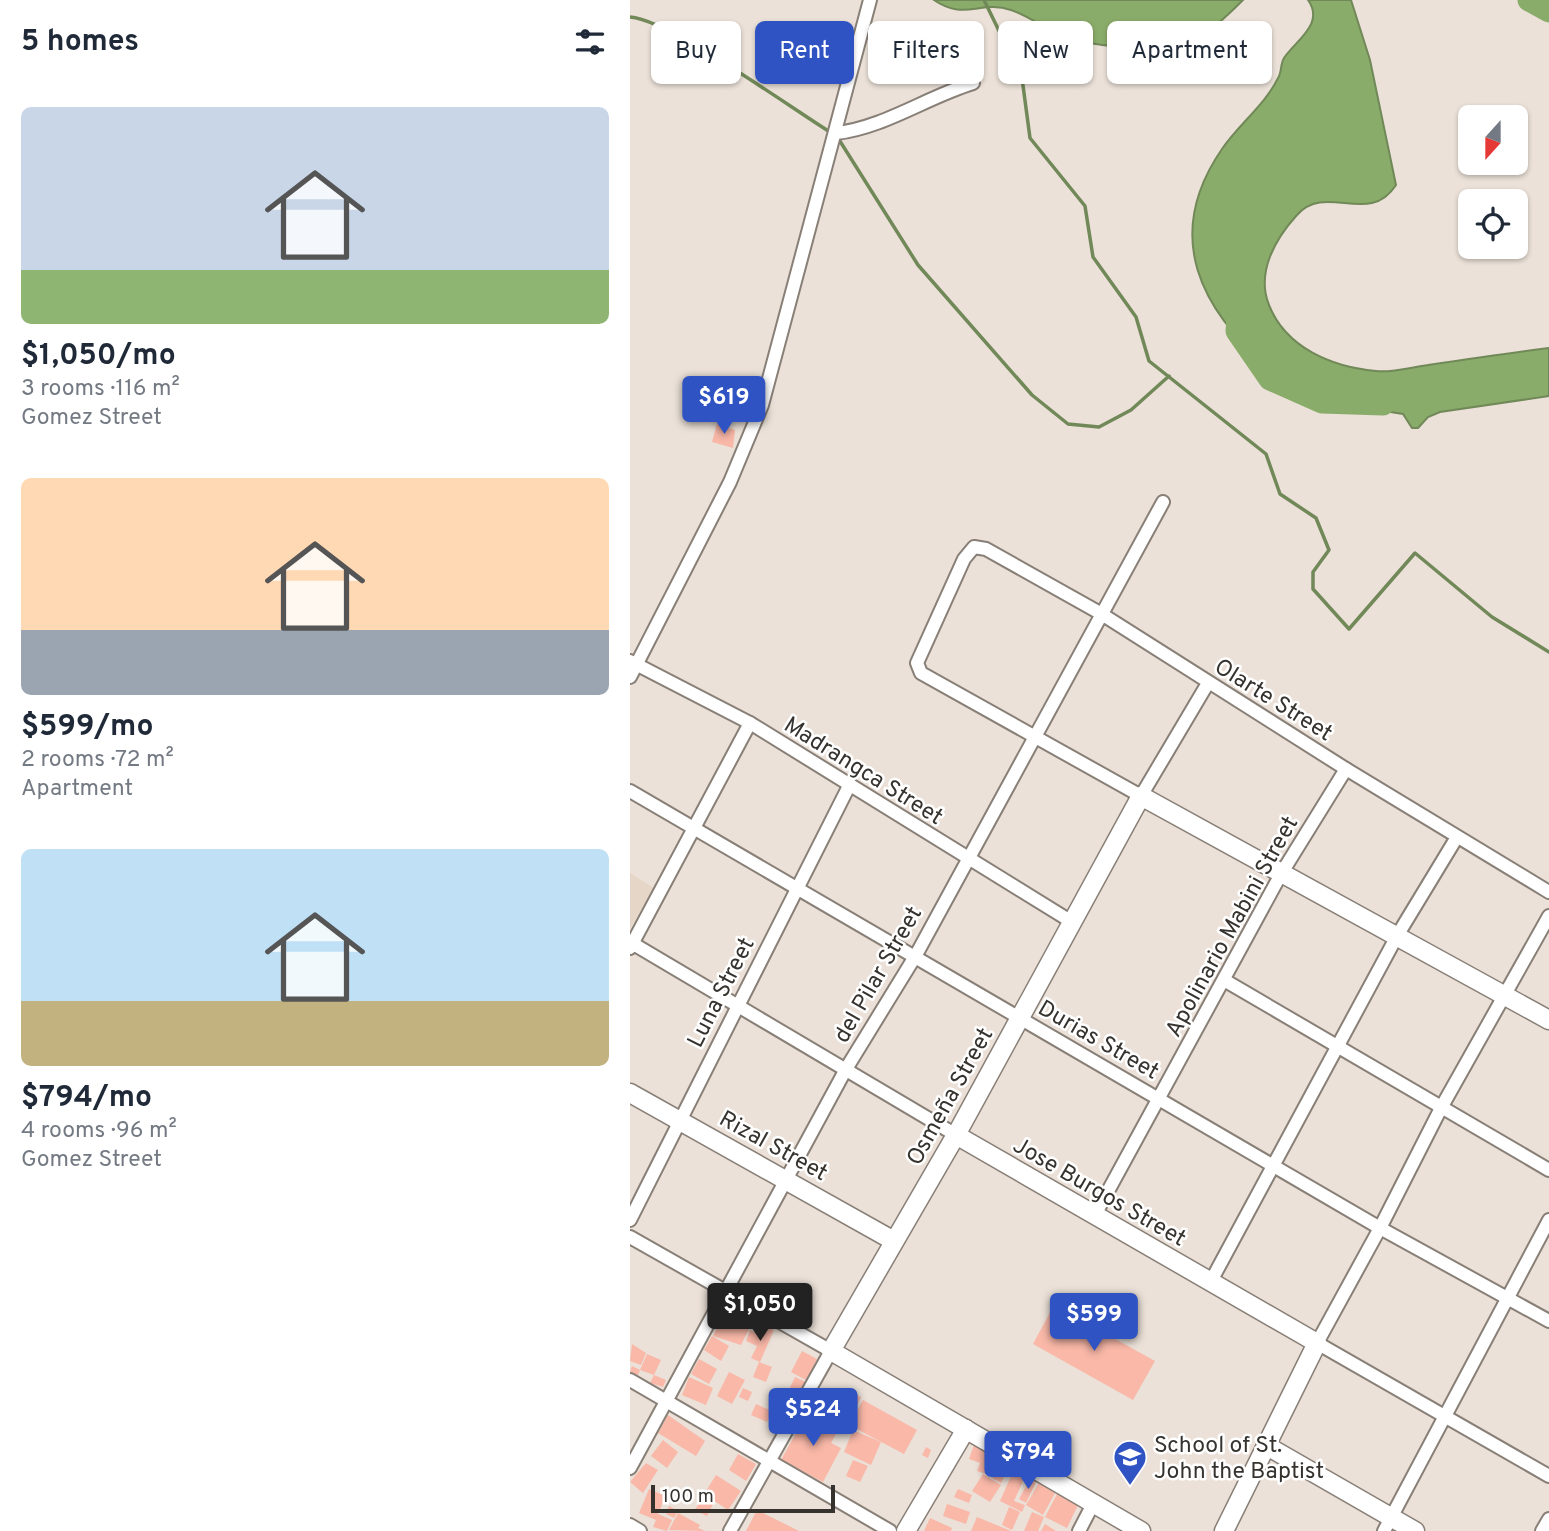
<!DOCTYPE html>
<meta charset="utf-8">
<style>
:root{--surface:#fff;--page:#f2f2f3;--text:#1f2937;--muted:#747a83;--accent:#2f53c3}
body{margin:0;font-family:Overpass,sans-serif;background:var(--page);color:var(--text);height:100vh;display:flex;flex-direction:column;font-size:26px;white-space:nowrap}
*{box-sizing:border-box;margin:0}
p{font-size:23px;color:var(--muted)}
.icon{flex:none;width:38px;height:38px;fill:none;stroke:currentColor;stroke-width:2;stroke-linecap:round;stroke-linejoin:round}
.map{position:relative;flex:1;overflow:hidden}
.side{display:flex;flex-direction:column;background:var(--surface);width:630px}
.side>*{flex:none}
.banner{position:absolute;left:21px;top:21px;width:665px;height:63px;display:flex;gap:14px}
.needle{width:46px;rotate:201deg}
.tools{position:absolute;left:828px;top:105px;display:grid;gap:14px}
.tools a{display:grid;place-items:center;width:70px;height:70px;border-radius:10px;background:var(--surface);box-shadow:0 2px 5px #0004;font-size:35px}
.scale{position:absolute;left:21px;bottom:18px;width:184px;box-sizing:border-box;padding-left:7px;border:4px solid #36332f;border-top:0;font-size:19px;line-height:24px;white-space:nowrap;color:#36332f;-webkit-text-stroke:5px #fff;paint-order:stroke}
.price{position:absolute;translate:-50% -60px;padding:0 16px;border-radius:7px;background:var(--accent);color:#fff;font-size:23px;line-height:46px;filter:drop-shadow(0 2px 4px #0008)}
.price::after{content:'';position:absolute;left:50%;top:42px;width:21px;height:16px;margin-left:-10px;background:inherit;clip-path:polygon(0 0,100% 0,50% 100%)}
.price.on{background:#222;color:#fff}
ul{padding:0;list-style:none}
li{display:grid;align-content:center;gap:14px;height:371px;padding:0 21px}
li span{display:grid;place-items:center;height:217px;border-radius:10px;color:#555}
li>.icon{margin-inline-start:auto}
span .icon{width:126px;height:126px;fill:#fffc;stroke-width:1}
li b{font-size:30px}
h2{display:flex;justify-content:space-between;align-items:center;height:84px;padding:0 21px;font-size:30px}
.tag{padding:0 24px;border-radius:10px;background:var(--surface);box-shadow:0 2px 5px #0004;font-size:24px;line-height:63px}
.tag.on{background:var(--accent);color:#fff}
main{display:flex;flex:1;min-height:0}
.map>svg:first-child{display:block}
.built{fill:#e5d6c7}
.water{fill:#8aac6a;stroke:#718858;stroke-width:2}
.lines{fill:none;stroke-linecap:round;stroke-linejoin:round}
.stream{stroke:#718858;stroke-width:3.5}
.river{stroke:#8aac6a;stroke-width:23}
.building{fill:#f9b8a8}
.street-casing{stroke:#887f77;stroke-width:16}
.secondary-casing{stroke:#887f77;stroke-width:21}
.street{stroke:#fff;stroke-width:12}
.secondary{stroke:#fff;stroke-width:18}
.labels{text-anchor:middle;stroke-width:5;stroke-linejoin:round;paint-order:stroke}
.street-label{font-size:23px;fill:#36332f;stroke:#fff}
.poi-label{font-size:23px;fill:#36332f;stroke:#fff;text-anchor:start}
</style>
<main>
<section class="side">
<h2>5 homes<svg class="icon" aria-label="filters" viewBox="0 0 24 24"><path d="M4 7h16M4 17h16"/><circle cx="9" cy="7" r="2"/><circle cx="15" cy="17" r="2"/></svg></h2>
<ul>
<li><span style="background:linear-gradient(#c9d6e8 75%,#8fb573 0)"><svg class="icon" aria-label="home" viewBox="0 0 24 24"><path d="M3 11l9-7 9 7M6 9v11h12V9"/></svg></span><div><b>$1,050/mo</b><p>3 rooms · 116 m²</p><p>Gomez Street</p></div></li>
<li><span style="background:linear-gradient(#ffd9b3 70%,#9aa5b1 0)"><svg class="icon" aria-label="home" viewBox="0 0 24 24"><path d="M3 11l9-7 9 7M6 9v11h12V9"/></svg></span><div><b>$599/mo</b><p>2 rooms · 72 m²</p><p>Apartment</p></div></li>
<li><span style="background:linear-gradient(#bfe0f5 70%,#c2b280 0)"><svg class="icon" aria-label="home" viewBox="0 0 24 24"><path d="M3 11l9-7 9 7M6 9v11h12V9"/></svg></span><div><b>$794/mo</b><p>4 rooms · 96 m²</p><p>Gomez Street</p></div></li>
</ul>
</section>
<div class="map">
<svg width="919" height="1531" viewBox="0 0 919 1531">
<rect width="100%" height="100%" fill="#ebe1d8"/>
<!-- built -->
<path class="built" d="M 0,873 L 24,888 L 0,928 Z"/>
<!-- water -->
<g class="water">
<path d="M 304,0 L 613,0 C 571,42 552,54 491,47 C 472,45 451,43 433,36 C 415,29 399,16 381,10 C 351,0 334,21 304,0 Z"/>
<path d="M 678,0 L 721,0 L 740,60 L 766,185 C 739,227 696,182 667,215 C 645,239 626,273 639,305 C 656,348 702,367 746,371 C 762,373 782,367 798,365 C 838,359 879,353 919,348 L 919,396 L 810,412 L 798,417 L 788,428 L 782,428 L 773,414 L 729,407 L 709,396 L 689,397 C 674,388 657,384 643,372 C 570,310 532,236 592,149 C 608,125 635,105 648,78 C 652,72 650,65 654,58 C 666,40 695,24 678,0 Z"/>
</g>
<g class="lines">
<!-- stream -->
<g class="stream">
<path d="M 354,0 L 392,78 L 400,138 L 455,206 L 463,257 L 506,317 L 519,361 L 636,454 L 650,494 L 686,518 L 699,550 L 683,572 L 683,589 L 719,629 L 785,553 L 862,617 L 919,652"/>
<path d="M 0,17 C 38,19 161,108 200,132"/>
<path d="M 208,138 L 288,265 L 402,395 L 438,424 L 469,427 L 501,410 L 539,376"/>
</g>
<!-- river -->
<g class="river">
<path d="M 899,0 L 919,11"/>
<path d="M 608,318 L 607,331 L 640,379 L 692,402 L 753,404"/>
</g>
</g>
<!-- building -->
<g class="building">
<path d="M 87,424 L 105,430 L 103,448 L 82,442 Z"/>
<path d="M 98,1305 L 117,1315 L 112,1326 L 119,1329 L 111,1345 L 83,1336 Z"/>
<path d="M 424,1305 L 525,1361 L 503,1400 L 403,1344 Z"/>
<path d="M 137,1327 L 144,1330 L 130,1362 L 121,1358 L 127,1346 L 116,1341 L 120,1330 L 133,1336 Z"/>
<path d="M 82,1336 L 99,1346 L 91,1361 L 74,1350 Z"/>
<path d="M 2,1344 L 16,1353 L 11,1365 L 0,1361 Z"/>
<path d="M 172,1351 L 187,1359 L 176,1380 L 161,1372 Z"/>
<path d="M 17,1354 L 31,1360 L 24,1375 L 36,1380 L 33,1387 L 20,1383 L 24,1375 L 10,1370 Z"/>
<path d="M 69,1359 L 87,1369 L 79,1384 L 61,1374 Z"/>
<path d="M 129,1362 L 142,1367 L 136,1382 L 123,1377 Z"/>
<path d="M 2,1366 L 10,1370 L 8,1375 L 0,1372 Z"/>
<path d="M 99,1372 L 115,1380 L 102,1404 L 87,1396 Z"/>
<path d="M 59,1377 L 83,1388 L 76,1405 L 52,1395 Z"/>
<path d="M 165,1377 L 176,1382 L 167,1402 L 156,1396 Z"/>
<path d="M 113,1388 L 122,1392 L 118,1401 L 109,1397 Z"/>
<path d="M 217,1391 L 231,1397 L 218,1425 L 204,1419 Z"/>
<path d="M 233,1400 L 287,1430 L 274,1454 L 219,1425 Z"/>
<path d="M 126,1404 L 142,1411 L 137,1422 L 121,1415 Z"/>
<path d="M 182,1413 L 209,1428 L 201,1443 L 211,1448 L 193,1482 L 151,1460 L 170,1426 L 174,1428 Z"/>
<path d="M 38,1415 L 75,1441 L 66,1456 L 28,1433 Z"/>
<path d="M 223,1430 L 251,1442 L 241,1465 L 214,1452 Z"/>
<path d="M 33,1440 L 48,1452 L 37,1468 L 21,1456 Z"/>
<path d="M 344,1445 L 367,1453 L 359,1475 L 347,1471 L 350,1463 L 339,1459 Z"/>
<path d="M 296,1447 L 301,1450 L 298,1458 L 292,1455 Z"/>
<path d="M 108,1454 L 126,1464 L 116,1481 L 99,1470 Z"/>
<path d="M 223,1460 L 238,1466 L 230,1482 L 216,1476 Z"/>
<path d="M 370,1462 L 397,1472 L 384,1501 L 395,1505 L 392,1512 L 370,1501 L 381,1476 L 376,1473 L 371,1483 L 362,1478 Z"/>
<path d="M 16,1463 L 28,1470 L 13,1493 L 0,1482 Z"/>
<path d="M 353,1474 L 371,1485 L 360,1502 L 342,1491 Z"/>
<path d="M 86,1475 L 111,1491 L 98,1510 L 74,1494 Z"/>
<path d="M 400,1479 L 406,1482 L 396,1503 L 389,1499 Z"/>
<path d="M 409,1483 L 425,1493 L 413,1515 L 396,1505 Z"/>
<path d="M 19,1489 L 36,1496 L 28,1514 L 42,1520 L 37,1531 L 23,1527 L 26,1520 L 9,1513 Z"/>
<path d="M 328,1489 L 342,1495 L 339,1503 L 324,1497 Z"/>
<path d="M 427,1494 L 448,1505 L 437,1528 L 415,1517 Z"/>
<path d="M 72,1498 L 83,1504 L 77,1516 L 65,1510 Z"/>
<path d="M 317,1504 L 340,1512 L 336,1524 L 313,1516 Z"/>
<path d="M 39,1506 L 48,1511 L 44,1518 L 36,1514 Z"/>
<path d="M 379,1507 L 390,1512 L 382,1530 L 372,1525 Z"/>
<path d="M 127,1510 L 169,1531 L 116,1531 Z"/>
<path d="M 402,1512 L 414,1517 L 408,1531 L 394,1531 Z"/>
<path d="M 48,1513 L 70,1525 L 68,1528 L 75,1531 L 39,1530 Z"/>
<path d="M 347,1517 L 381,1531 L 341,1531 Z"/>
<path d="M 300,1518 L 322,1528 L 321,1531 L 294,1531 Z"/>
<path d="M 415,1524 L 426,1531 L 411,1531 Z"/>
</g>
<g class="lines">
<defs>
<g id="street">
<path d="M 206,133 C 253,128 297,97 343,83"/>
<path d="M 0,661 L 120,723 L 442,922"/>
<path d="M 0,677 L 100,482 L 132,405 L 240,0"/>
<path d="M 578,683 L 511,796 L 291,673 L 287,663 L 334,559 L 344,547 L 356,549 L 470,613 L 716,769 L 919,892"/>
<path d="M 0,791 L 750,1228 L 919,1321"/>
<path d="M 919,916 L 811,1108 L 750,1228 L 687,1343 L 919,1476"/>
<path d="M 0,942 L 326,1135"/>
<path d="M 0,948 L 120,723"/>
<path d="M 594,980 L 919,1170"/>
<path d="M 465,1215 L 651,874 L 716,769"/>
<path d="M 0,1220 L 220,784"/>
<path d="M 0,1237 L 201,1351 L 100,1531"/>
<path d="M 580,1283 L 767,936 L 827,837"/>
<path d="M 0,1380 L 260,1531"/>
<path d="M 0,1468 L 216,1069 L 286,955 L 533,502"/>
<path d="M 0,1525 L 10,1531"/>
<path d="M 449,1531 L 464,1502"/>
<path d="M 754,1531 L 919,1220"/>
<path d="M 912,1531 L 919,1519"/>
</g>
<g id="secondary">
<path d="M 0,1093 L 264,1241"/>
<path d="M 326,1135 L 687,1343 L 594,1531"/>
<path d="M 637,1446 L 785,1531"/>
<path d="M 276,1531 L 336,1429"/>
<path d="M 511,1531 L 201,1351 L 326,1135 L 511,796 L 919,1020"/>
</g>
</defs>
<!-- street casing -->
<use href="#street" class="street-casing"/>
<!-- secondary casing -->
<use href="#secondary" class="secondary-casing"/>
<!-- street -->
<use href="#street" class="street"/>
<!-- secondary -->
<use href="#secondary" class="secondary"/>
</g>
<!-- icons -->
<defs>
<symbol id="school-pin" viewBox="-11 -11 22 30"><path d="M0 17L-7.5 6A9.5 9.5 0 1 1 7.5 6Z" fill="#2f53c3" stroke="#fff"/><path d="M0-5L7-2L0 1L-7-2ZM-4 1L0 2.5L4 1V4Q0 6-4 4Z" fill="#fff"/></symbol>
</defs>
<g fill-rule="evenodd">
<use href="#school-pin" x="481" y="1438" width="38" height="52"/>
</g>
<g class="labels">
<!-- street labels -->
<g class="street-label">
<text transform="translate(644 699) rotate(32)" y="8">Olarte Street</text>
<text transform="translate(234 770) rotate(32)" y="8">Madrangca Street</text>
<text transform="translate(601 926) rotate(-61)" y="8">Apolinario Mabini Street</text>
<text transform="translate(247 974) rotate(-60)" y="8">del Pilar Street</text>
<text transform="translate(90 992) rotate(-63)" y="8">Luna Street</text>
<text transform="translate(469 1039) rotate(30)" y="8">Durias Street</text>
<text transform="translate(319 1096) rotate(-61)" y="8">Osmeña Street</text>
<text transform="translate(144 1145) rotate(29)" y="8">Rizal Street</text>
<text transform="translate(470 1191) rotate(30)" y="8">Jose Burgos Street</text>
</g>
<!-- poi labels -->
<g class="poi-label">
<text x="524" y="1452">School of St.<tspan x="524" dy="26">John the Baptist</tspan></text>
</g>
</g>
</svg>
<div class="tools">
<a><svg class="needle" viewBox="-14 -14 28 28"><path d="M0-13l5 13h-10z" fill="#e53935"/><path d="M0 13l5-13h-10z" fill="#747a83"/></svg></a>
<a><svg class="icon" aria-label="locate" viewBox="0 0 24 24"><circle cx="12" cy="12" r="6"/><path d="M12 2v4M12 18v4M2 12h4M18 12h4"/></svg></a>
</div>
<div class="scale">100 m</div>
<b class="price" style="left:94px;top:436px">$619</b>
<b class="price on" style="left:130px;top:1343px">$1,050</b>
<b class="price" style="left:464px;top:1353px">$599</b>
<b class="price" style="left:183px;top:1448px">$524</b>
<b class="price" style="left:398px;top:1491px">$794</b>
<div class="banner">
<a class="tag">Buy</a>
<a class="tag on">Rent</a>
<a class="tag">Filters</a>
<a class="tag">New</a>
<a class="tag">Apartment</a>
</div>
</div>
</main>
